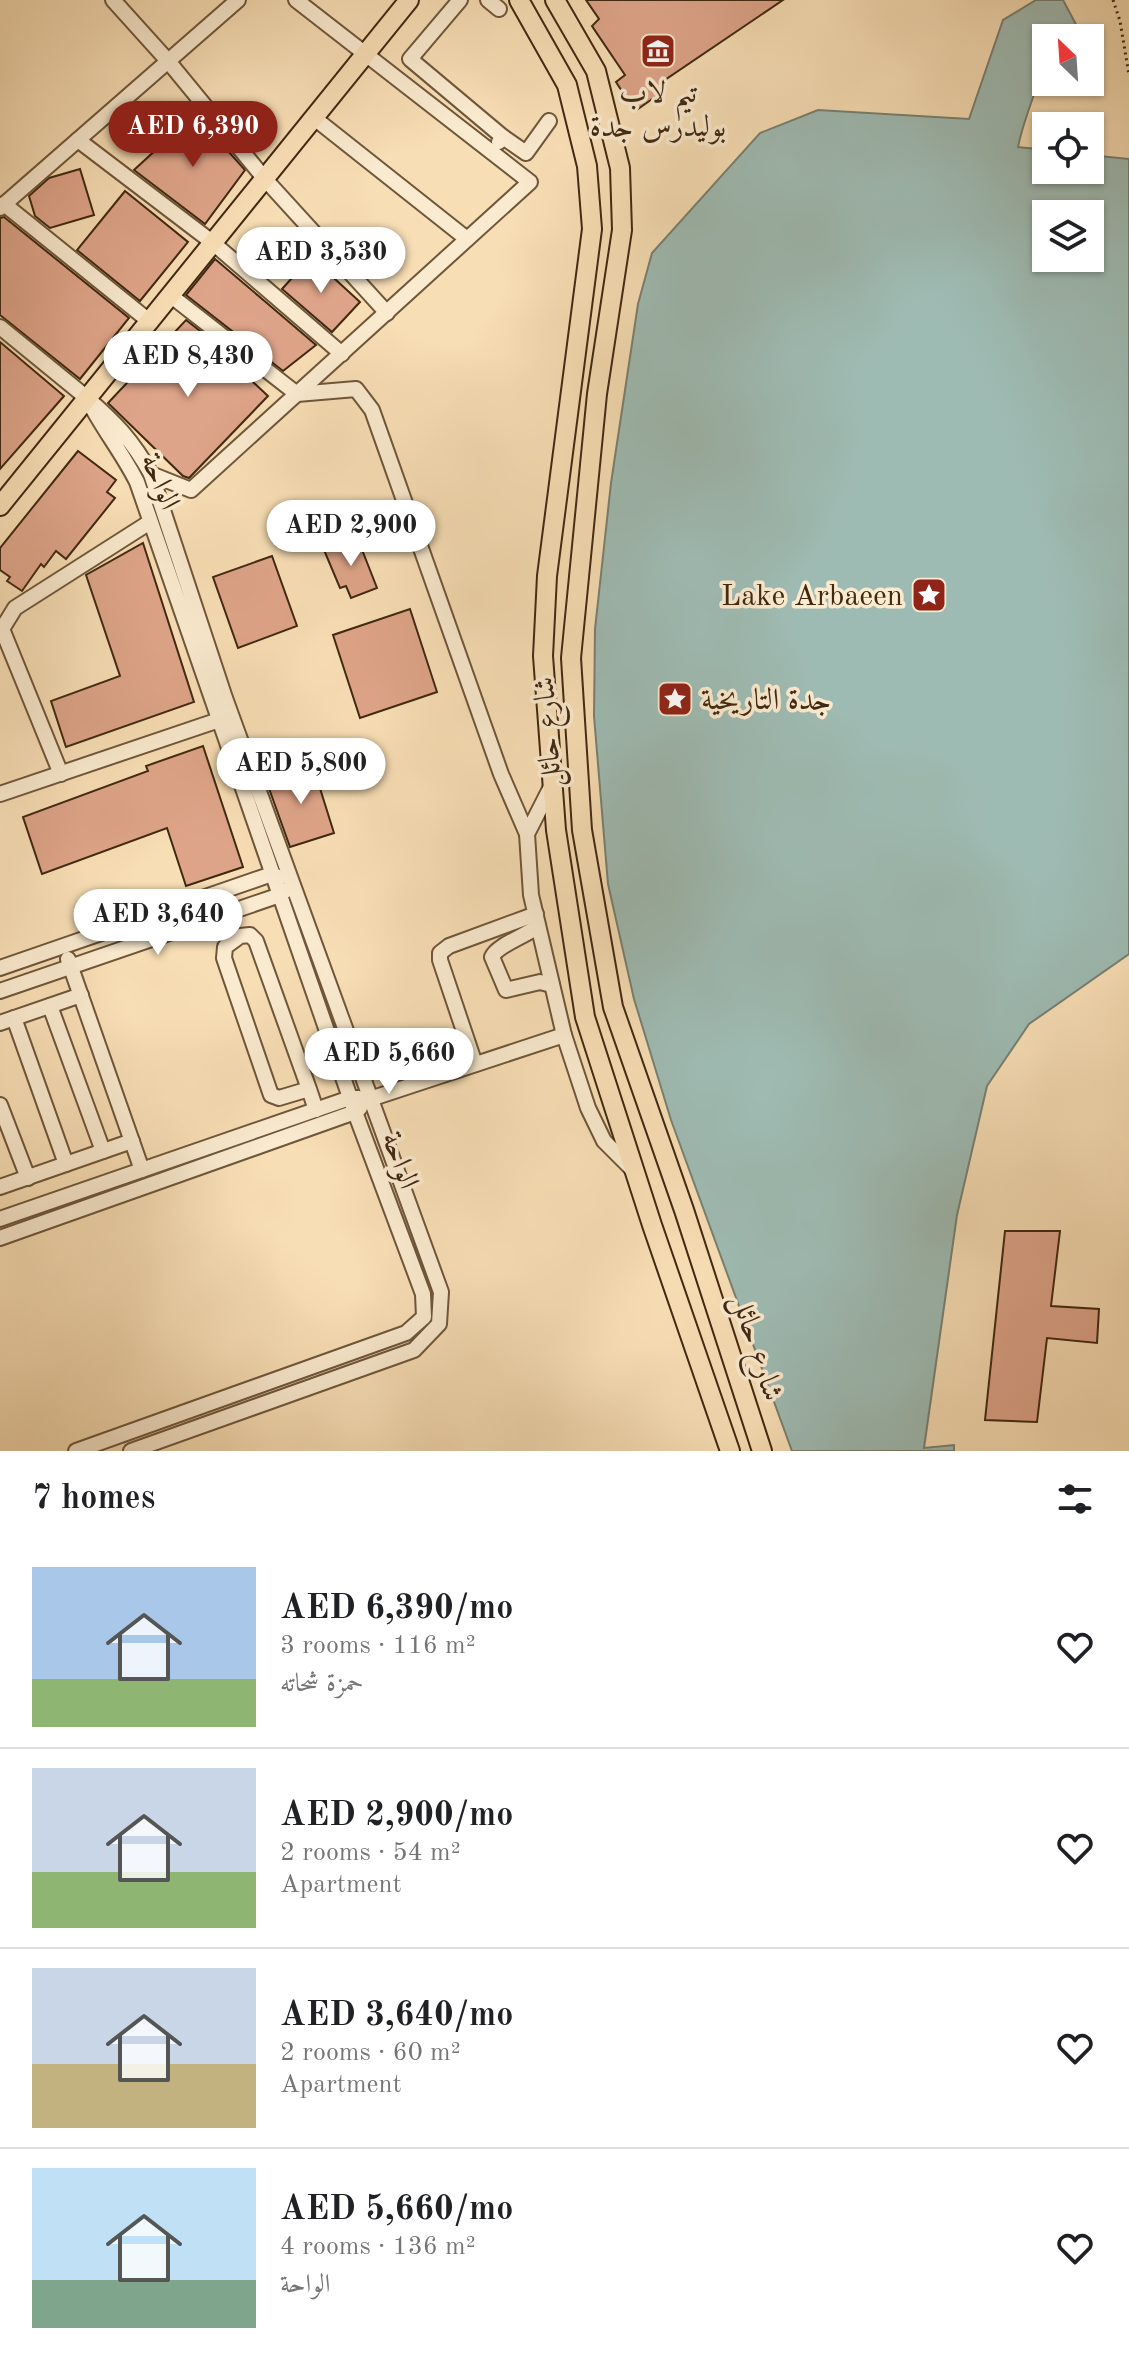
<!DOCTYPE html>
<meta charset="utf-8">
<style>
:root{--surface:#fff;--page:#f6f6f6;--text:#202124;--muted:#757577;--line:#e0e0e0;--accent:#8f2418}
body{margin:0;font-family:"Old Standard TT",Amiri,serif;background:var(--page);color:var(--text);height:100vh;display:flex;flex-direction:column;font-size:30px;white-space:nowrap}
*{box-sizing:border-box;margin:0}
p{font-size:26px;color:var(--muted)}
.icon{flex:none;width:44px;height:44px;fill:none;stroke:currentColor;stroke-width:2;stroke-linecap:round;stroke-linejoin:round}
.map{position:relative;height:1451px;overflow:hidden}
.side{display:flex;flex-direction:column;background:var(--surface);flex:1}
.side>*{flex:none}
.needle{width:52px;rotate:335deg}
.fabs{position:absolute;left:1032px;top:24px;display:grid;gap:16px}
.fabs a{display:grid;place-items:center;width:72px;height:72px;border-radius:0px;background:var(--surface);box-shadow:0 2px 6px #0004;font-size:40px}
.price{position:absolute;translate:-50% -68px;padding:0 18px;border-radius:28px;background:#fff;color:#222;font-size:26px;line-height:52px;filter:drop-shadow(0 2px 4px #0008)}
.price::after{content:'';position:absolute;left:50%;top:48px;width:24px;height:18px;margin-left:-12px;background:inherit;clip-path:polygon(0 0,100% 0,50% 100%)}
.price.current{background:var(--accent);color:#fff}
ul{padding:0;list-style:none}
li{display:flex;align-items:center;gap:24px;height:200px;padding:0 32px}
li+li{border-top:2px solid var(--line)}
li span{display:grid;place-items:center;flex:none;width:224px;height:160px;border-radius:0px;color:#555}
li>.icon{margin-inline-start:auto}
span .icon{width:96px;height:96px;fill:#fffc;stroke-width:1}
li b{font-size:34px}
h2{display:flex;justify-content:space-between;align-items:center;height:96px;padding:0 32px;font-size:34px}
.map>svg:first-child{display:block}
.water{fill:#9ebbb3;stroke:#788072;stroke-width:2;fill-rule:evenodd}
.building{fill:#dea489;stroke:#402811;stroke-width:2}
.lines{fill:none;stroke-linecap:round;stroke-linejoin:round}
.minor-casing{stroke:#6e563a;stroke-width:18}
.major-casing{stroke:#402811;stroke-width:22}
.path{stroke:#402811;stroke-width:3;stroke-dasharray:2 4;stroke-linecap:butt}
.minor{stroke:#faeacf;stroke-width:14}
.major{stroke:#f8deb5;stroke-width:18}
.labels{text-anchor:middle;stroke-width:7;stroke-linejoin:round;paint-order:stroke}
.poi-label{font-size:30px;fill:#402811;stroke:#faeacf}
.street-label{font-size:30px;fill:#402811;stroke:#faeacf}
</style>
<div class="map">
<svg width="1129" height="1451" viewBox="0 0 1129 1451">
<rect width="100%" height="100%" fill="#f8deb5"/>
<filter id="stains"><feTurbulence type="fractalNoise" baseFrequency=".0025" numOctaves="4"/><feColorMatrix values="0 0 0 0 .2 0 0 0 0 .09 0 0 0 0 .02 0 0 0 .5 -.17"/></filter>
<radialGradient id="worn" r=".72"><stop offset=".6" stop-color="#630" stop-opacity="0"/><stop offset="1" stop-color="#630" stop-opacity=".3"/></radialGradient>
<!-- water -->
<path class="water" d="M 1036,0 L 1063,0 L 1079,30 L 1063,38 L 1046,38 C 1046,74 1025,111 1018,147 L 1046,150 L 1046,170 L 1090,170 L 1090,155 L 1129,159 L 1129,954 L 1029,1024 L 987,1086 L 957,1215 L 924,1448 L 954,1445 L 954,1451 L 792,1451 L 671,1120 L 634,999 L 608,884 L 594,716 L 595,629 L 611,483 L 638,304 L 652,253 L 760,133 L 818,110 L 969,119 L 1003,20 ZM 1046,214 L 1090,214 L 1090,258 L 1046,258 Z"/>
<!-- building -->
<g class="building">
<path d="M 586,0 L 783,0 L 662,82 L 665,90 L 635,111 L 616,82 L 625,75 L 592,26 L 599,19 Z"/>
<path d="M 195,114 L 245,170 L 205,224 L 134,170 Z"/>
<path d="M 80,169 L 94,215 L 50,228 L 35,216 L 29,196 L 49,178 Z"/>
<path d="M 125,191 L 188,242 L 140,301 L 77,250 Z"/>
<path d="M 4,217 L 129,318 L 80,379 L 0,315 L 0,218 Z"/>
<path d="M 311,257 L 360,302 L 332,332 L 282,289 Z"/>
<path d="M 215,259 L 268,304 L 316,345 L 283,371 L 186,295 Z"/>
<path d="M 186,320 L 222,348 L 220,350 L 223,354 L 268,396 L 189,478 L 183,476 L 108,403 Z"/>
<path d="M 0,342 L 64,396 L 0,469 Z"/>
<path d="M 78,451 L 116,480 L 107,492 L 115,498 L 66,559 L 56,551 L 44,567 L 41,564 L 22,591 L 7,581 L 10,577 L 0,570 L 0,548 Z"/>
<path d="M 357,537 L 377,588 L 351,598 L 346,586 L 340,588 L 324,550 Z"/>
<path d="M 143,543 L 194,702 L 66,747 L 51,701 L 120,676 L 86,575 Z"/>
<path d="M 272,556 L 297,626 L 238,648 L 213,577 Z"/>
<path d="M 410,609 L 437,692 L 360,718 L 333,635 Z"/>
<path d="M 203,746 L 243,867 L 186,886 L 167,828 L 42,874 L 23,817 L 148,771 L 146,766 Z"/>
<path d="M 313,766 L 334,833 L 290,847 L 266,780 Z"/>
<path d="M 1005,1231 L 1060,1231 L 1051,1306 L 1099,1309 L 1097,1343 L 1047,1338 L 1037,1422 L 985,1420 Z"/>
</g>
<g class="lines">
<defs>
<g id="minor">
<path d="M 113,0 L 168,61 L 264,178 L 387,313"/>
<path d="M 460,0 L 410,59 L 503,137"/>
<path d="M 488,0 L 499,9"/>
<path d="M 313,117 L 467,239"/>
<path d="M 78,140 L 212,242 L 342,354"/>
<path d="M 499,142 L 503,137 L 526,153 L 549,121"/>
<path d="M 4,204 L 149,321"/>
<path d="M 0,208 L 238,0"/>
<path d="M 170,295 L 297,394 L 356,389 L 372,410 L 501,774 L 527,834"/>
<path d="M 0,327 L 87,398"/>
<path d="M 151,474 L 191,490 L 530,182 L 296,0"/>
<path d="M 61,774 L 2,629 L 15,608 L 150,522"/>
<path d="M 552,785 L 527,834 L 531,895 L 564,1035 L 588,1108 L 604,1141 L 633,1170"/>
<path d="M 0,794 L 219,720"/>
<path d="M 538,926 C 526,936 497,945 492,957 L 506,990 L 540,982 L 552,985"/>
<path d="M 68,959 L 142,1170"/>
<path d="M 0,968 L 272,874 L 280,878"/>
<path d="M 0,991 L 280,895 L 286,890"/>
<path d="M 50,1006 L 103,1151"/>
<path d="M 14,1018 L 66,1164"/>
<path d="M 0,1023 L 81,995"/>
<path d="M 475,1064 L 440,960 L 440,953 L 449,946 L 536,914"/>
<path d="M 309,1089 L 279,1098 L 271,1095 L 224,958 L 225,947 L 240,936 L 250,935 L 256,941 L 309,1089 L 316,1110"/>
<path d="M 370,1099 L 564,1035"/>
<path d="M 0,1105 L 28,1178"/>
<path d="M 0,1187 L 132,1141"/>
<path d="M 0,1219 L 350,1098 L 359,1098"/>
<path d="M 0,1238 L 355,1112 L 360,1108"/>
<path d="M 76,1451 L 406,1333 L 424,1317 L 423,1294 L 355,1112 L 137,482 C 122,452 102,428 87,398 C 115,422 133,441 151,474 L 225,698 L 441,1292 L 439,1324 L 414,1350 L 131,1451"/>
</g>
<g id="major">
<path d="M 519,0 L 567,85 L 587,166 L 592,229 L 547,576 L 543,656 L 556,830 L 585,1017 L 652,1225 L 730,1451"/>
<path d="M 555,0 L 596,71 L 620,168 L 622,230 L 597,394 L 571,658 L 582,830 L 613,1007 L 684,1210 L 762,1451"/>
<path d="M 0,506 L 409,0"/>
</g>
</defs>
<!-- minor casing -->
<use href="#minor" class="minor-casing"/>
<!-- major casing -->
<use href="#major" class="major-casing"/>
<!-- path -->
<path class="path" d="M 1113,0 L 1120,21 L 1129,75"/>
<!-- minor -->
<use href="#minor" class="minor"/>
<!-- major -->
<use href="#major" class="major"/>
</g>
<!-- icons -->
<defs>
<symbol id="museum-square" viewBox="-11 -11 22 22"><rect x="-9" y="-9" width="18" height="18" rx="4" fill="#8f2418" stroke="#faeacf"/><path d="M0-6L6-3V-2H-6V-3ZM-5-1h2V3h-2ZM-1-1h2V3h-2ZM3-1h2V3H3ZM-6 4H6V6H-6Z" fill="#fff"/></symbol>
<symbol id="sight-square" viewBox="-11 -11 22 22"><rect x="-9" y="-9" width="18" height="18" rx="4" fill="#8f2418" stroke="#faeacf"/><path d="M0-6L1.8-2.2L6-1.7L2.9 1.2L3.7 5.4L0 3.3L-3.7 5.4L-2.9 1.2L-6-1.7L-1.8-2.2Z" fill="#fff"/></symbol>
</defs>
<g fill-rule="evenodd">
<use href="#museum-square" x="638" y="31" width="40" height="40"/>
<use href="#sight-square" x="909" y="575" width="40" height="40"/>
<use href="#sight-square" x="655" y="679" width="40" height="40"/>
</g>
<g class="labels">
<!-- poi labels -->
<g class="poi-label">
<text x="658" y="102">تيم لاب<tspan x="658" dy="34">بوليدرس جدة</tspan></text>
<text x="903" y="605" text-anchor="end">Lake Arbaeen</text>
<text x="701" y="709" text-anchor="start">جدة التاريخية</text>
</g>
<!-- street labels -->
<g class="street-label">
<text transform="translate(161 481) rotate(67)" y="10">الواحة</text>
<text transform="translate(547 732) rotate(-94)" y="10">شارع حائل</text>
<text transform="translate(401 1160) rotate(70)" y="10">الواحة</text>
<text transform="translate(758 1347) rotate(72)" y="10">شارع حائل</text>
</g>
</g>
<rect width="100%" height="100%" filter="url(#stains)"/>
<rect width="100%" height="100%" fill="url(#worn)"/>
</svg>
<div class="fabs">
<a><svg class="needle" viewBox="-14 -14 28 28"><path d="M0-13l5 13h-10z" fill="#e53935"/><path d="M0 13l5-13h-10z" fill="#757577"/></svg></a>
<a><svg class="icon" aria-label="locate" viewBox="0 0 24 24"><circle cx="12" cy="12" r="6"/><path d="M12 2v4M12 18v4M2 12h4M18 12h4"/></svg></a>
<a><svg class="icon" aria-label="layers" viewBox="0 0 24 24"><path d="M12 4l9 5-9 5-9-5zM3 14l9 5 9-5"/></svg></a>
</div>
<b class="price current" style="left:193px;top:169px">AED 6,390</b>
<b class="price" style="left:321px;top:295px">AED 3,530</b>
<b class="price" style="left:188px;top:399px">AED 8,430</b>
<b class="price" style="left:351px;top:568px">AED 2,900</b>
<b class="price" style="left:301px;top:806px">AED 5,800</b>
<b class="price" style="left:158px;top:957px">AED 3,640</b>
<b class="price" style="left:389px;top:1096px">AED 5,660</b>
</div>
<section class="side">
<h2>7 homes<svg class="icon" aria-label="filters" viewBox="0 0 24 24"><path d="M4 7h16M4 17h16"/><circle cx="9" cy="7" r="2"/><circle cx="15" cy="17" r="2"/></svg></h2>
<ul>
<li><span style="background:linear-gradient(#a9c7e8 70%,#8fb573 0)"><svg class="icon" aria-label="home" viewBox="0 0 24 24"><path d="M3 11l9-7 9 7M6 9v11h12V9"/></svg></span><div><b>AED 6,390/mo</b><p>3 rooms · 116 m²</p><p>حمزة شحاته</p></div><svg class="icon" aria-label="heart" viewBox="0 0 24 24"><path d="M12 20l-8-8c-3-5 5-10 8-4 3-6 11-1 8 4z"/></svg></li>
<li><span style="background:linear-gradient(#c9d6e8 65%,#8fb573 0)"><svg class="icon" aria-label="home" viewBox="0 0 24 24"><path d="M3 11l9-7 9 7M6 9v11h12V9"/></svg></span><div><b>AED 2,900/mo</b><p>2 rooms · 54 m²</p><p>Apartment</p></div><svg class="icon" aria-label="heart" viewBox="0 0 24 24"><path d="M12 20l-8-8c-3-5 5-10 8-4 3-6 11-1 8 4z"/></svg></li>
<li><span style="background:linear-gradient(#c9d6e8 60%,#c2b280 0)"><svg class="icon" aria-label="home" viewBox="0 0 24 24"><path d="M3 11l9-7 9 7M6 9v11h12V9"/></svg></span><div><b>AED 3,640/mo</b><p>2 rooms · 60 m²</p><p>Apartment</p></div><svg class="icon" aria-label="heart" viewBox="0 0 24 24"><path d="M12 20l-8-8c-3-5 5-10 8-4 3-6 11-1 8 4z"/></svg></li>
<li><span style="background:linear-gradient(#bfe0f5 70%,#7fa58c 0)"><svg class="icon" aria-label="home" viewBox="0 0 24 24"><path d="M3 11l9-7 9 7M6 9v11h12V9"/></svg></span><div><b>AED 5,660/mo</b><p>4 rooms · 136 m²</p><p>الواحة</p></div><svg class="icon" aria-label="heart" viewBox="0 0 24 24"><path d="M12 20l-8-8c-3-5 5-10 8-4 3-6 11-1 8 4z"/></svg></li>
</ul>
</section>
